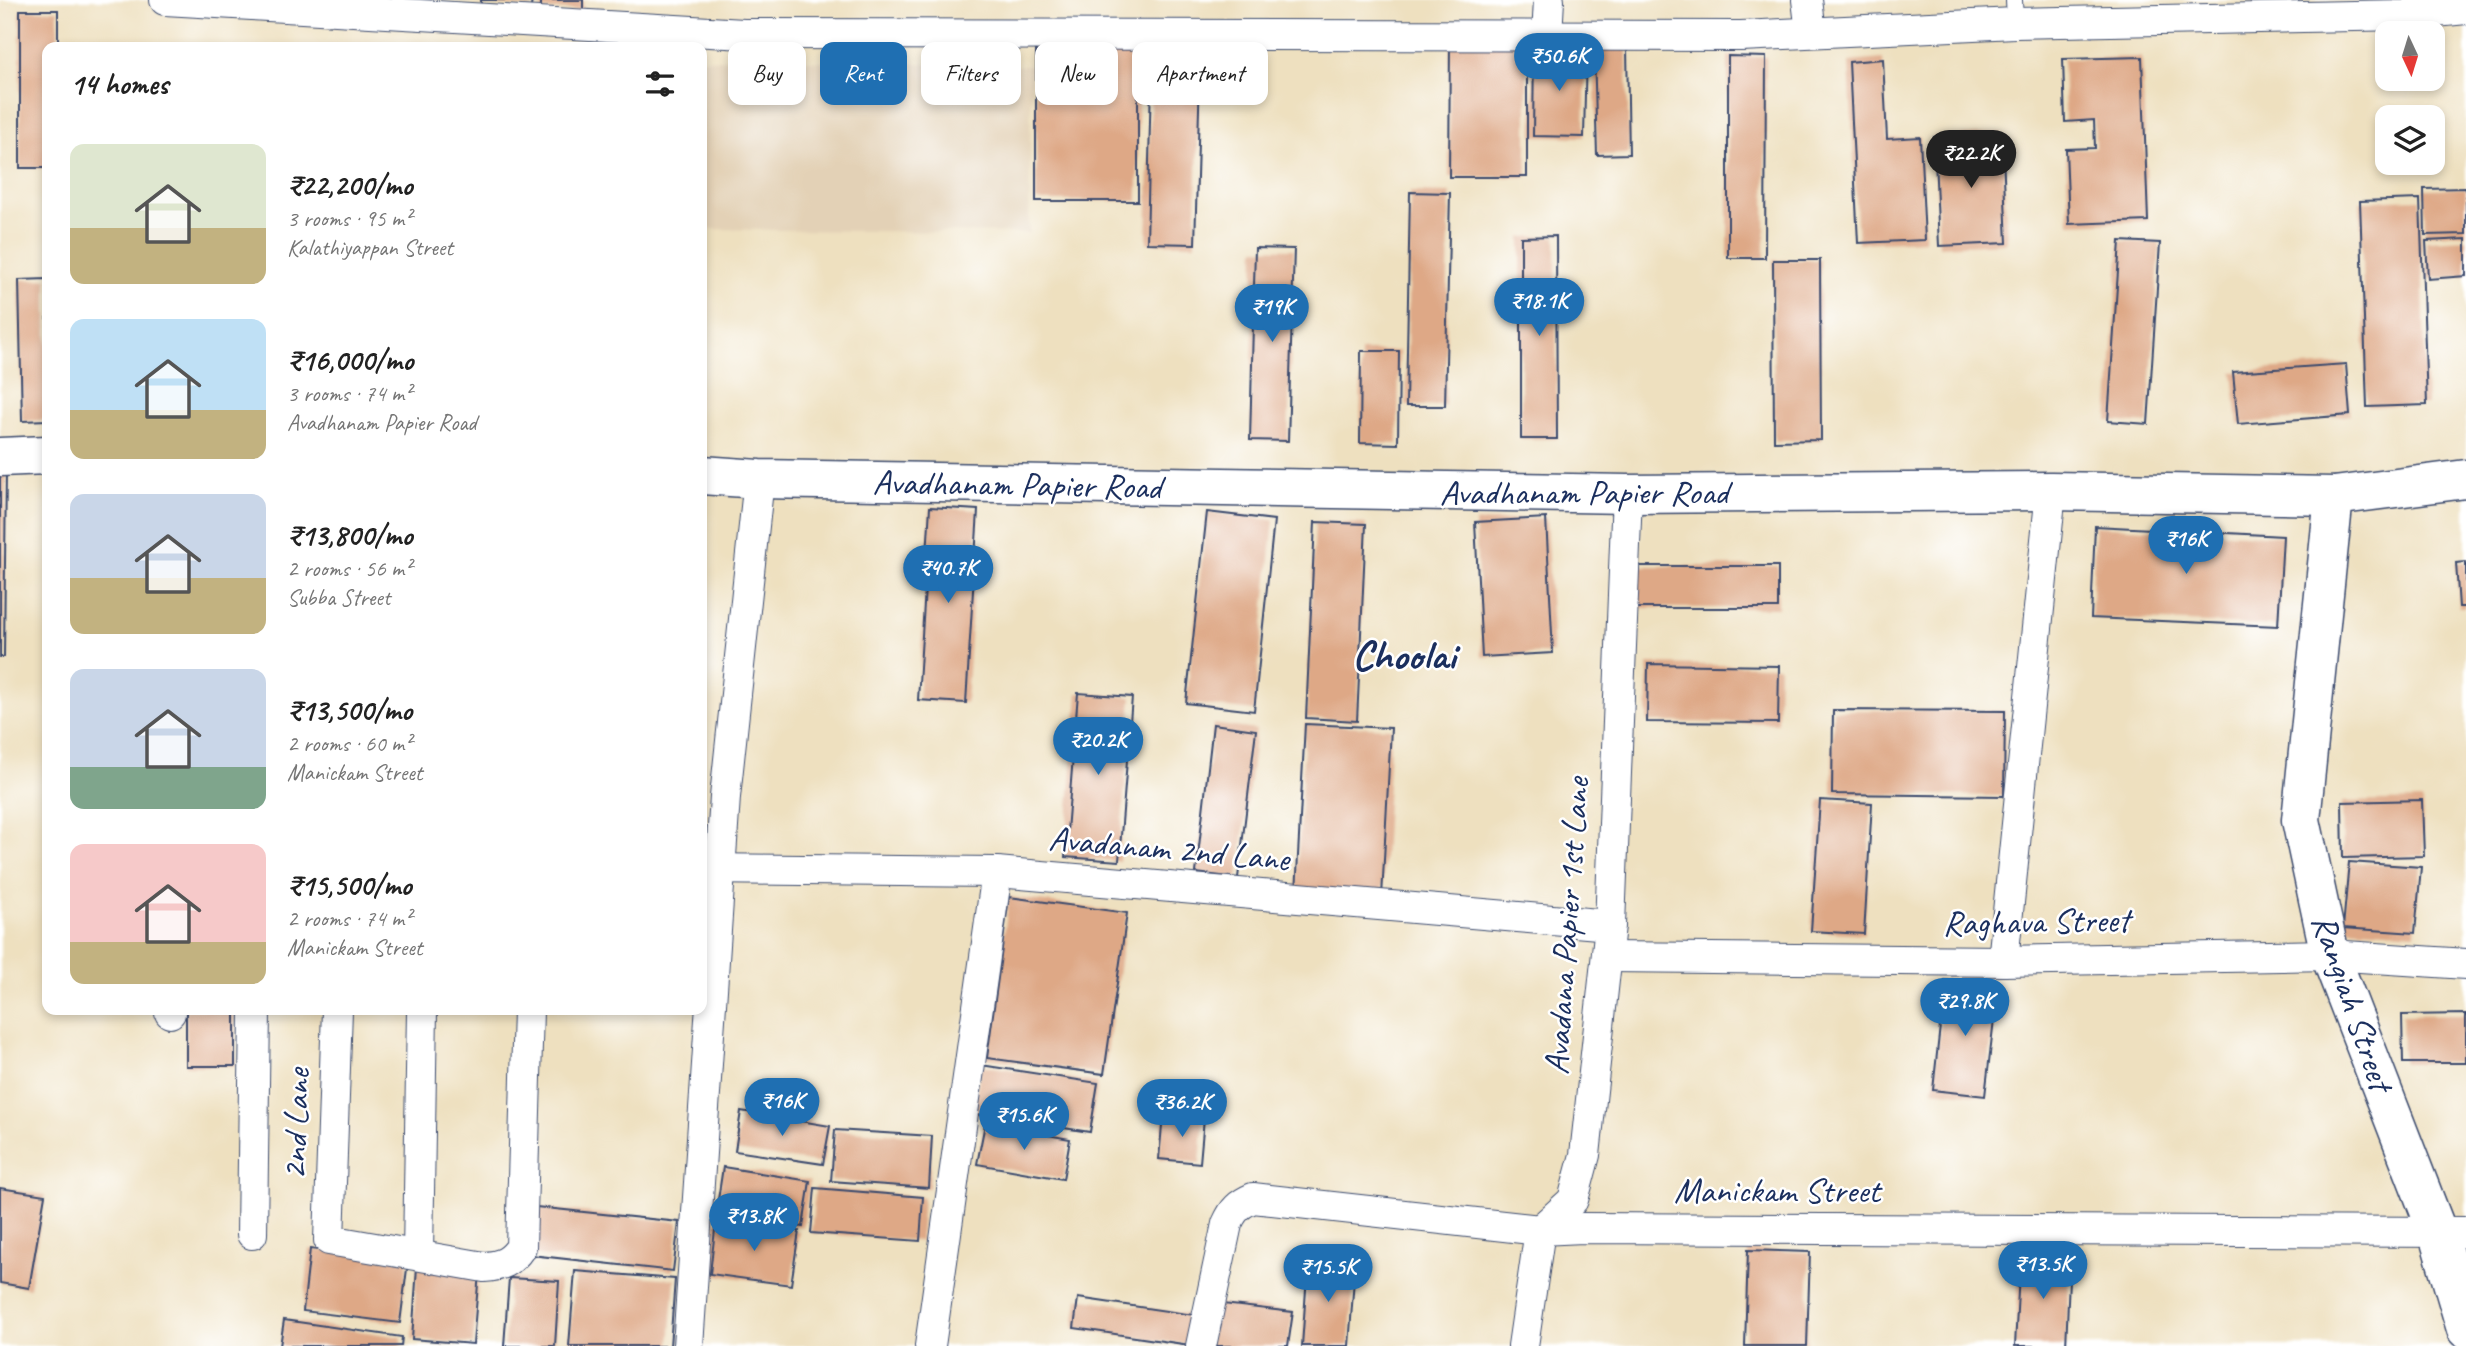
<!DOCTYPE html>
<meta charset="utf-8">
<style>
:root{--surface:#fff;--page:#f6f6f6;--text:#222;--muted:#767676;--accent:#1f6fb2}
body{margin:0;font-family:Caveat,sans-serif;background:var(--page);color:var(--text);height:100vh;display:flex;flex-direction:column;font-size:26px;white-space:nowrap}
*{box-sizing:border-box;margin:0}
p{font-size:23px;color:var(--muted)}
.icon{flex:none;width:38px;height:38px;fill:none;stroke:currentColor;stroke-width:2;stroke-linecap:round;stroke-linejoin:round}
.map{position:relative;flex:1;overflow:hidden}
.panel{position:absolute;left:42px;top:42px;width:665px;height:973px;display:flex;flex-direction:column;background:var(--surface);border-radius:14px;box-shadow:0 4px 10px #0003}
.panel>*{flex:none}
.top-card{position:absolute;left:728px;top:42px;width:665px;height:63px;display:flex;gap:14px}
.needle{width:46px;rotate:176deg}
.tools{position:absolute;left:2375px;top:21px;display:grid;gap:14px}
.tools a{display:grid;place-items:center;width:70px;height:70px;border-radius:14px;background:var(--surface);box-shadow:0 4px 10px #0003;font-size:35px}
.price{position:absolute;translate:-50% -60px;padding:0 16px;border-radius:24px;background:var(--accent);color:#fff;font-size:23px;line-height:46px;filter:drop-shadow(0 2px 4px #0008)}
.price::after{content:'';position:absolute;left:50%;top:42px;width:21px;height:16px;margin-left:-10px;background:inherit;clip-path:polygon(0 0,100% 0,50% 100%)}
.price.active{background:#222;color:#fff}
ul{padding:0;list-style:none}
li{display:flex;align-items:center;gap:21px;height:175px;padding:0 28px}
li span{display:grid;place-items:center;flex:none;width:196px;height:140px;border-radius:14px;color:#555}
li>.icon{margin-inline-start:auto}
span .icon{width:84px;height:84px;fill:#fffc;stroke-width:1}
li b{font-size:30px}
h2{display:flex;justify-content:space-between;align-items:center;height:84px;padding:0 28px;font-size:30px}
.pill{padding:0 24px;border-radius:14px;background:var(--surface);box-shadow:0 4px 10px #0003;font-size:24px;line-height:63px}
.pill.active{background:var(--accent);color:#fff}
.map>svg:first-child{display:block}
.built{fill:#e3d1b6}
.building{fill:#dea886}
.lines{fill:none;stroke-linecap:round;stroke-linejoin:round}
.service-casing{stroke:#3b4a6d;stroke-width:18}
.minor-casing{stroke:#3b4a6d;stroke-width:32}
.tertiary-casing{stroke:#3b4a6d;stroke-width:41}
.service{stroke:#fff;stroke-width:16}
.minor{stroke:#fff;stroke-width:30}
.tertiary{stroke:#fff;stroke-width:38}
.labels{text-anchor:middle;stroke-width:5;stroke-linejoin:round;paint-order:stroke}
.street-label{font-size:35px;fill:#1b2f5e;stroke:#fff}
.district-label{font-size:42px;font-weight:bold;fill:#1b2f5e;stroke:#fff}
</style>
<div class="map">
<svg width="2466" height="1346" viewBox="0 0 2466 1346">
<rect width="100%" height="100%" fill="#fff"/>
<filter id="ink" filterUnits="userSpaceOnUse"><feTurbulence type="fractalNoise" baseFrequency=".0143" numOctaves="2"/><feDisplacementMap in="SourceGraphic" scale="14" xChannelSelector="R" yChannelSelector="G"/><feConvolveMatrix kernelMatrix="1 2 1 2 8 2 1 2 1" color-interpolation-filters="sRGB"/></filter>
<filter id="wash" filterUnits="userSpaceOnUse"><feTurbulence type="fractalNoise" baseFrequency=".00686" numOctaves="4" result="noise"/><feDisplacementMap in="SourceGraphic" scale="28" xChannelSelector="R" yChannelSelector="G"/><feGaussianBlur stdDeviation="1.57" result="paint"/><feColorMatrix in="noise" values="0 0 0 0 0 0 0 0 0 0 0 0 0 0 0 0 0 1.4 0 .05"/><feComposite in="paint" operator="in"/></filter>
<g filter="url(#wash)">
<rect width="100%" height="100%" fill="#eee0bf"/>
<!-- built -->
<path class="built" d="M 702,59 L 1031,66 L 1029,233 L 702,229 Z"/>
<g id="blocks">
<!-- building -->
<g class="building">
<path d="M 481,0 L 532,0 L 531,7 L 481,4 Z"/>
<rect x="541" y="0" width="42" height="10"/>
<path d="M 20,10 L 58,10 L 58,47 L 47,47 L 47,168 L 20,168 Z"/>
<path d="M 1152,40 L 1201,41 L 1195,244 L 1147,243 Z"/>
<path d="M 1450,41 L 1527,42 L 1527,177 L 1449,177 Z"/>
<rect x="1036" y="45" width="102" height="156"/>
<path d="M 1534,49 L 1586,50 L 1584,137 L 1533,136 Z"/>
<path d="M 1594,49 L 1627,49 L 1629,154 L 1597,155 Z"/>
<path d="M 1728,56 L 1766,57 L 1765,258 L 1728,258 Z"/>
<path d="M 2142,57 L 2148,221 L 2069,224 L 2066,149 L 2095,148 L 2094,120 L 2065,122 L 2063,59 Z"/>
<path d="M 1883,59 L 1887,139 L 1920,137 L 1925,240 L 1858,243 L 1849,62 Z"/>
<path d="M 2002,133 L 2007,243 L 1939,246 L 1934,137 Z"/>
<path d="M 2466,188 L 2466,234 L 2425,235 L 2424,189 Z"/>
<path d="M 1410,192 L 1450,193 L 1445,406 L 1406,406 Z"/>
<path d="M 2420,199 L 2427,405 L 2367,407 L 2360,201 Z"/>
<path d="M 1556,236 L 1557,439 L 1521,439 L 1521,237 Z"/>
<path d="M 2466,239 L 2466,276 L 2428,279 L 2426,241 Z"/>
<path d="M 2120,241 L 2160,243 L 2148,424 L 2108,421 Z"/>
<path d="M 1255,248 L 1294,249 L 1288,441 L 1250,440 Z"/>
<path d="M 1773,260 L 1820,260 L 1821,440 L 1774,441 Z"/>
<path d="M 47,279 L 47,420 L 22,421 L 19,280 Z"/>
<path d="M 1361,351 L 1399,351 L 1398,444 L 1360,443 Z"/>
<path d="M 2346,364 L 2350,415 L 2238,424 L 2233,372 Z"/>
<path d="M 0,470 L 6,470 L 4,657 L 0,657 Z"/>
<path d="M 930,507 L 978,510 L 966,703 L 918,700 Z"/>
<path d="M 1207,512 L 1274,520 L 1254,711 L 1186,703 Z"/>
<path d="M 1546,518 L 1553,653 L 1482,657 L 1475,522 Z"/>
<path d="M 1315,522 L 1366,524 L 1357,721 L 1306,718 Z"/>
<path d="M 2095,526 L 2283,536 L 2278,626 L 2091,618 Z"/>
<path d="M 2466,562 L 2466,607 L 2459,607 L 2456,563 Z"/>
<rect x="1635" y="566" width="143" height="42"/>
<path d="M 1648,664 L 1779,666 L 1778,723 L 1647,722 Z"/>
<path d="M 1078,693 L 1132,697 L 1119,861 L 1065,857 Z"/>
<path d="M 1833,710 L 2005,711 L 2004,796 L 1832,794 Z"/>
<path d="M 1213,724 L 1256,730 L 1238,878 L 1196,873 Z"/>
<path d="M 1305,724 L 1391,728 L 1382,897 L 1296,893 Z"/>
<path d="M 1820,800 L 1872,803 L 1864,934 L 1811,931 Z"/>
<path d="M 2422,800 L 2424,856 L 2343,858 L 2342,802 Z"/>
<path d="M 2349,862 L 2421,867 L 2415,933 L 2343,928 Z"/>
<path d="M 1009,897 L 1127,913 L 1104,1074 L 987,1058 Z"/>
<path d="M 1945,980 L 1998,985 L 1985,1096 L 1933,1090 Z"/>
<rect x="186" y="1010" width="49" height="56"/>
<path d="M 2466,1014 L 2466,1063 L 2403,1063 L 2402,1015 Z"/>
<path d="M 981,1065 L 1098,1083 L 1090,1132 L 973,1114 Z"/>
<path d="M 741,1111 L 830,1126 L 823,1164 L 735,1151 Z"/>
<path d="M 1163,1115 L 1204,1118 L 1200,1163 L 1159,1159 Z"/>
<path d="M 985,1124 L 1070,1139 L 1063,1179 L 977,1164 Z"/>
<path d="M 835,1130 L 932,1136 L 929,1188 L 831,1181 Z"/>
<path d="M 723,1167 L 810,1181 L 803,1227 L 716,1213 Z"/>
<path d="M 0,1188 L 45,1195 L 29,1288 L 0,1283 Z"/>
<path d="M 815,1188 L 923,1197 L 920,1241 L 811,1233 Z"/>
<path d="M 536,1207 L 679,1222 L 673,1271 L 531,1255 Z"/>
<path d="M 716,1221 L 799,1231 L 791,1285 L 710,1274 Z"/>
<path d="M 310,1249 L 408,1261 L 400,1323 L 303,1311 Z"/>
<path d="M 1748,1250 L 1810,1252 L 1807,1346 L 1745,1346 Z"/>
<path d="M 2020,1255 L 2070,1257 L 2066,1346 L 2015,1346 Z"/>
<path d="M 1308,1261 L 1355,1265 L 1349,1346 L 1302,1346 Z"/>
<path d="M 417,1267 L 479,1272 L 473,1344 L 412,1339 Z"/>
<path d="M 575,1271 L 675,1279 L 670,1346 L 569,1346 Z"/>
<path d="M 509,1278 L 559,1281 L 555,1346 L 504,1346 Z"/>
<path d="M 1078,1298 L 1201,1316 L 1197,1346 L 1074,1328 Z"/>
<path d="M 1214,1303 L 1293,1312 L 1288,1346 L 1209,1346 Z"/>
<path d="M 284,1320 L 402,1337 L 401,1346 L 280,1346 Z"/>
</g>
</g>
</g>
<g filter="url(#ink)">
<use href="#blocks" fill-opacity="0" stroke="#3b4a6d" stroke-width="2"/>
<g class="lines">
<defs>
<path id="service" d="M 2014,0 L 2015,23"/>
<g id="minor">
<path d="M 165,0 L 744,34 L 1741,36 L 2015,23 L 2405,15 L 2466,9"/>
<path d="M 1807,0 L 1811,32"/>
<path d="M 1547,36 L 1549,0"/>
<path d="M 702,869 L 997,872 L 1610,925"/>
<path d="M 1607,957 L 2003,961 L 2330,955 L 2466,964"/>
<path d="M 2003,961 L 2051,491"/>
<path d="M 337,1010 L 329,1240 L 484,1267 C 502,1266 511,1262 521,1247 L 528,1010"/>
<path d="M 170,1013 L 170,1010"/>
<path d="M 252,1234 L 255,1010"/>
<path d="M 418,1254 L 422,1010"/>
<path d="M 688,1346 L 725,797 L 759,479"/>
<path d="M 930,1346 L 997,872"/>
<path d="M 1201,1346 L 1227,1224 C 1233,1210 1239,1204 1253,1198 L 1540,1230 L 1583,1228 L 2466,1232"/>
<path d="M 1523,1346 L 1540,1230 L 1573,1200 L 1585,1155 L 1610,925 L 1627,494"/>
</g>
<g id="tertiary">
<path d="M 0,457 L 47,455"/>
<path d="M 702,475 L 759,479 L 1627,494 L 2051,491 L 2334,496 L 2466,479"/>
<path d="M 2334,496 L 2301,820 L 2330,955 L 2437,1231 L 2466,1329"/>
</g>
</defs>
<!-- service casing -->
<use href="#service" class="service-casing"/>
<!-- minor casing -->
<use href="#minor" class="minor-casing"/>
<!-- tertiary casing -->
<use href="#tertiary" class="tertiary-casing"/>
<!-- service -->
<use href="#service" class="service"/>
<!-- minor -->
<use href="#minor" class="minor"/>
<!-- tertiary -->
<use href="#tertiary" class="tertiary"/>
</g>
</g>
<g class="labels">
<!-- street labels -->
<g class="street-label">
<text transform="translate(1017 484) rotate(1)" y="12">Avadhanam Papier Road</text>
<text x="1584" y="504">Avadhanam Papier Road</text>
<text transform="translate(1169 848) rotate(5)" y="12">Avadanam 2nd Lane</text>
<text transform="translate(2036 921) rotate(-1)" y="12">Raghava Street</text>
<text transform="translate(1566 926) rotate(-86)" y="12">Avadana Papier 1st Lane</text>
<text transform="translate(2353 1002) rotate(71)" y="12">Rangiah Street</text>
<text transform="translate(295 1124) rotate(-88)" y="12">2nd Lane</text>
<text x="1777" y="1202">Manickam Street</text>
</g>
<!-- district labels -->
<g class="district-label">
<text x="1404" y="669">Choolai</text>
</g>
</g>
</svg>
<div class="tools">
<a><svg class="needle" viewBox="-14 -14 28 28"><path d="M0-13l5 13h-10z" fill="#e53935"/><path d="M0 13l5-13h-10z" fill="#767676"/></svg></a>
<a><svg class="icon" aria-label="layers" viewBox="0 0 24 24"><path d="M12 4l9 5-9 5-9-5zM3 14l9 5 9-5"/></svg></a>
</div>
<b class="price" style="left:1559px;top:93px">₹50.6K</b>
<b class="price active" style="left:1971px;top:190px">₹22.2K</b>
<b class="price" style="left:1539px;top:338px">₹18.1K</b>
<b class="price" style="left:1272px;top:344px">₹19K</b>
<b class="price" style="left:2186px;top:576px">₹16K</b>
<b class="price" style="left:948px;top:605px">₹40.7K</b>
<b class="price" style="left:1098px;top:777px">₹20.2K</b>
<b class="price" style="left:1965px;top:1038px">₹29.8K</b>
<b class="price" style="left:782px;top:1138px">₹16K</b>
<b class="price" style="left:1182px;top:1139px">₹36.2K</b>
<b class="price" style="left:1024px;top:1152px">₹15.6K</b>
<b class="price" style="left:754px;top:1253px">₹13.8K</b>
<b class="price" style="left:2043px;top:1301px">₹13.5K</b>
<b class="price" style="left:1328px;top:1304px">₹15.5K</b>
<div class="top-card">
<a class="pill">Buy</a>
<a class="pill active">Rent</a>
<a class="pill">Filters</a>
<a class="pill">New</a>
<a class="pill">Apartment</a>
</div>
<section class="panel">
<h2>14 homes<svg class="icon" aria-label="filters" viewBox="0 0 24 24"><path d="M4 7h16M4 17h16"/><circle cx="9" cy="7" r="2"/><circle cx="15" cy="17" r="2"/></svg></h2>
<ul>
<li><span style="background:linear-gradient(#dfe7d0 60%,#c2b280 0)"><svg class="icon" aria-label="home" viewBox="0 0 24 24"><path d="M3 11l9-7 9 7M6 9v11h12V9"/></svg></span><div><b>₹22,200/mo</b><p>3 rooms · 95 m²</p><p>Kalathiyappan Street</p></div></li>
<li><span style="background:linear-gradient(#bfe0f5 65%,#c2b280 0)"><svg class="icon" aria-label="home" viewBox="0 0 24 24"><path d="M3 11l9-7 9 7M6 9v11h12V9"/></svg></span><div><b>₹16,000/mo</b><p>3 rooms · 74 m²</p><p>Avadhanam Papier Road</p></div></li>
<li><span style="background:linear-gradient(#c9d6e8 60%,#c2b280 0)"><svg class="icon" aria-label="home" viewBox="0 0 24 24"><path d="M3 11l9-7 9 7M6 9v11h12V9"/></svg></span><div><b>₹13,800/mo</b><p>2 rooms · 56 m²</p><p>Subba Street</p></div></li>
<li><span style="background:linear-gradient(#c9d6e8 70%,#7fa58c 0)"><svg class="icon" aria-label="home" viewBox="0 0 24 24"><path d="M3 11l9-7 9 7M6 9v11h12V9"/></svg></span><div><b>₹13,500/mo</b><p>2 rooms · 60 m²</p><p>Manickam Street</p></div></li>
<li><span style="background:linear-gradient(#f6c9c9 70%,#c2b280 0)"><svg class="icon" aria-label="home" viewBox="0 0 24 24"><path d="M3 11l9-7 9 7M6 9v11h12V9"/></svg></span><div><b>₹15,500/mo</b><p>2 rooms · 74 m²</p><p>Manickam Street</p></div></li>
</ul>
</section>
</div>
